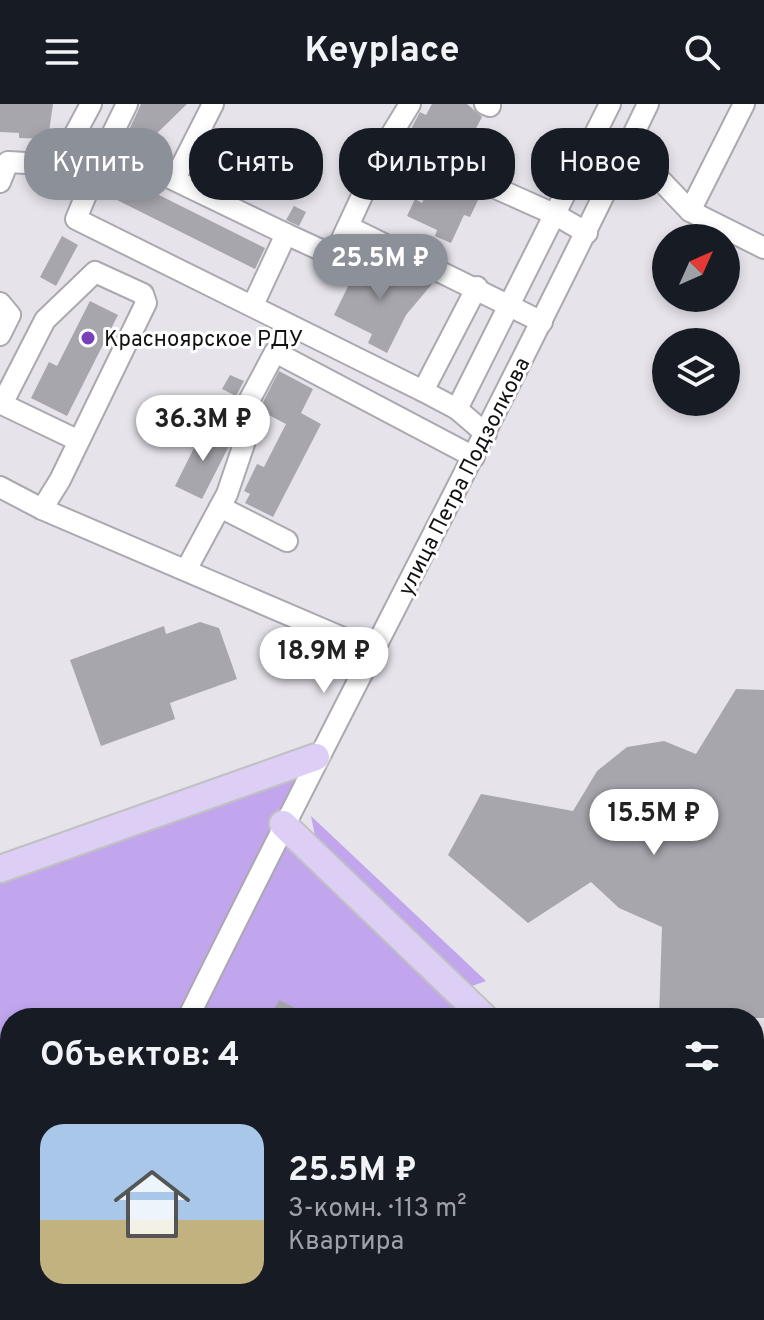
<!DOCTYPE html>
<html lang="ru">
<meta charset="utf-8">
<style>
:root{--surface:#171b24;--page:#20242c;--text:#f1f3f6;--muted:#9ea1a6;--accent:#8c9099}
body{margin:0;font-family:Overpass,sans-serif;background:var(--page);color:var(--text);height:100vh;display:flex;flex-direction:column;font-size:30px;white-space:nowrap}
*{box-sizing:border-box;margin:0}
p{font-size:26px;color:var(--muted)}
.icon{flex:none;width:44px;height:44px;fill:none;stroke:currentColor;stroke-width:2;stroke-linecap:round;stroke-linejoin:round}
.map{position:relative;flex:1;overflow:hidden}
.sheet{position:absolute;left:0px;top:904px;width:764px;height:312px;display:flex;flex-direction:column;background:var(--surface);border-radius:32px 32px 0 0;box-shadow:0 4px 12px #0003}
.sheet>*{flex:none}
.banner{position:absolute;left:24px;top:24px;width:716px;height:72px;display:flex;gap:16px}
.needle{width:52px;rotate:45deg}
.buttons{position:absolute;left:652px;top:120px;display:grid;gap:16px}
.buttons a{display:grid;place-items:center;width:88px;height:88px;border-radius:50%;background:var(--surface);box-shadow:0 4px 12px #0003;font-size:40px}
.price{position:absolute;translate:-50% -68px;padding:0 18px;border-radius:28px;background:#fff;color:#222;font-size:26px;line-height:52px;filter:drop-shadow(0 2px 4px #0008)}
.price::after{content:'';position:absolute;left:50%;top:48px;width:24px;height:18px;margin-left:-12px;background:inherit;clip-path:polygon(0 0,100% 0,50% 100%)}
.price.current{background:var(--accent);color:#fff}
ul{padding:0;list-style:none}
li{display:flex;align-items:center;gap:24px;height:200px;padding:0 40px}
li span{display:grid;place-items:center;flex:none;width:224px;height:160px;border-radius:24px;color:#555}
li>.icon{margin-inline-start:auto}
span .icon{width:96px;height:96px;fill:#fffc;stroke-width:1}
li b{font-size:34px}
h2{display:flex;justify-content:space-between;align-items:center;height:96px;padding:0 40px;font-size:34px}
.tag{padding:0 28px;border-radius:32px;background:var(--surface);box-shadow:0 4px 12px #0003;font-size:28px;line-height:72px}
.tag.current{background:var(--accent);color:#fff}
header{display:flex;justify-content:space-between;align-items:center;height:104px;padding:0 40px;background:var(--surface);font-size:36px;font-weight:700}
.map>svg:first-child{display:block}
.green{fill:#c1a6ee}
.building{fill:#a8a6ad}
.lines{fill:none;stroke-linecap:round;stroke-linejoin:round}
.minor-casing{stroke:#aba8b0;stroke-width:24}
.major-casing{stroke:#c1c1c2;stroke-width:30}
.minor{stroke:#fff;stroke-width:20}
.major{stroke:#dccef5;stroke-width:26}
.poi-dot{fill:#7841b8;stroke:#fff;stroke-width:3}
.labels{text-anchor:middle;stroke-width:6;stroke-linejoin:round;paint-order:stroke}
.poi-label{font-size:22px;fill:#121114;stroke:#fff;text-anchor:start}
.street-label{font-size:22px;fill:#121114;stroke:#fff}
</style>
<header><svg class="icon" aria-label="menu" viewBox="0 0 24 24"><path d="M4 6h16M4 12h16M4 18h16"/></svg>Keyplace<svg class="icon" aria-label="search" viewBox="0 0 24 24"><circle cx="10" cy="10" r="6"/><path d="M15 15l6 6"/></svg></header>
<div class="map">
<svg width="764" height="1216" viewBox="0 0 764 1216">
<rect width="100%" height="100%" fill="#e6e3eb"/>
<!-- green -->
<g class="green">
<path d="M 300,670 L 180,914 L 10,914 L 10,981 L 0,987 L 0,777 Z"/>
<path d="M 311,712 L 486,877 L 472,882 L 467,879 L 316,737 Z"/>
<path d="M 288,740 L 469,914 L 200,914 Z"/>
<path d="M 10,1026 L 10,1155 L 0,1137 L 0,1043 Z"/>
<path d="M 754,1070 L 764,1071 L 764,1127 L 754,1127 Z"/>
<path d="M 754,1203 L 764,1204 L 764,1216 L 598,1216 L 498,1210 L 496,1207 Z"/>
<path d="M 182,1206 L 429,1206 L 410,1216 L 167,1216 Z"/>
</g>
<!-- building -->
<g class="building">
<path d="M 0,0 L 53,0 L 48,35 L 19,34 L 19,29 L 0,28 Z"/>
<path d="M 141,0 L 187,0 L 146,40 L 130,24 Z"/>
<path d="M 432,0 L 467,0 L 482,13 L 474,28 L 469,25 L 456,52 L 439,44 L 441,40 L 411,25 L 420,8 L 426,11 Z"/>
<path d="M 434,73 L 479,94 L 470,113 L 464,111 L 451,139 L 435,132 L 437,126 L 407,112 L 415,95 L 422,99 Z"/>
<path d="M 127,75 L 265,144 L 255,165 L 117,96 Z"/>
<path d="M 294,102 L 306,108 L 299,122 L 286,116 Z"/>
<path d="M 62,132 L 78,141 L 56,182 L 40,173 Z"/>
<path d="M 362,154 L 399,172 L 401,166 L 432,180 L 406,211 L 387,249 L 368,239 L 372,230 L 334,211 Z"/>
<path d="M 90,197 L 118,211 L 67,312 L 31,294 L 49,258 L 57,262 Z"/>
<path d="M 279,267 L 313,285 L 301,309 L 321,320 L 273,413 L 245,399 L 250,390 L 244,387 L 257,360 L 264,363 L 286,320 L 259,306 Z"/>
<path d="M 230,271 L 244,277 L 236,292 L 222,285 Z"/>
<path d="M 205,322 L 231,338 L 202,395 L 175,382 Z"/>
<path d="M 200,518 L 219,524 L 237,575 L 170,599 L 175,615 L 101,642 L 70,556 L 164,522 L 166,530 Z"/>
<path d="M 736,585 L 764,586 L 764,914 L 659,914 L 662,823 L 619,804 L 591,778 L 528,819 L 448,751 L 481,690 L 573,707 L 597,667 L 627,643 L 664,637 L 696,650 Z"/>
<path d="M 279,896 L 297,905 L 293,914 L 270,914 Z"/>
</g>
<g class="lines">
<defs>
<g id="minor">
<path d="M 91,0 L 75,30 L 106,43 L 127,0"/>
<path d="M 485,0 L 490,2"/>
<path d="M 388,36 L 556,111 L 587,129"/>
<path d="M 628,42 L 690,107 L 764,144"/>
<path d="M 175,75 L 213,0"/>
<path d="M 0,78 L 8,58 L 63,61 L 75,30"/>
<path d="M 690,107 L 744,0"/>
<path d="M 349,123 L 542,218"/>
<path d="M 286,130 L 334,152 L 388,36 L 410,0"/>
<path d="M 0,199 L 10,211 L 0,231"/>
<path d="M 253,201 L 286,130 L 106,43 L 76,115 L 423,287 L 457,305 L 486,330"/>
<path d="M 423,287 L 477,183"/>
<path d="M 457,305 L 610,0"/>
<path d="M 0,383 L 42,405 L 371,546"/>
<path d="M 220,403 L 287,437"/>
<path d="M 42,405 L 60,376 L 146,199 L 143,190 L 95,168 L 45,216 L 2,300 L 77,336"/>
<path d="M 186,466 L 227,390 L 244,340 L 243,308 L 275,248 L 474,353"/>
<path d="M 188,914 C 339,608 500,308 648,0"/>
</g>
<g id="major">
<path d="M 283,720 L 485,914"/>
<path d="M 0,765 L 316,653"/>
<path d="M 0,1023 L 10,1011"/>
<path d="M 754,1139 L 764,1140"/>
<path d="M 0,1175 L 12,1216"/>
<path d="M 754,1184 L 764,1184"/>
<path d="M 56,1206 C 82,1216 113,1215 138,1206"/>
<path d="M 437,1216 L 457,1206"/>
</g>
</defs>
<!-- minor casing -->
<use href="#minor" class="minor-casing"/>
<!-- major casing -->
<use href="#major" class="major-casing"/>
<!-- minor -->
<use href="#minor" class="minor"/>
<!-- major -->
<use href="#major" class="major"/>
</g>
<!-- markers -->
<circle class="poi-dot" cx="88" cy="234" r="8"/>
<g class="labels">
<!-- poi labels -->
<g class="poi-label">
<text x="104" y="242">Красноярское РДУ</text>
</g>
<!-- street labels -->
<g class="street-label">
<text transform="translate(463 372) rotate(-63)" y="8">улица Петра Подзолкова</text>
</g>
</g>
</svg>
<div class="buttons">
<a><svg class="needle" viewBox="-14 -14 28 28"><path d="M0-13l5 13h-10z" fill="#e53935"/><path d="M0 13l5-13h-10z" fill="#9ea1a6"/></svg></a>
<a><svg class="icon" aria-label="layers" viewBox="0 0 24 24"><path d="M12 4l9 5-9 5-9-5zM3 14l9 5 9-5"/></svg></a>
</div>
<b class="price current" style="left:380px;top:198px">25.5M ₽</b>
<b class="price" style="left:203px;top:359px">36.3M ₽</b>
<b class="price" style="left:324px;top:591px">18.9M ₽</b>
<b class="price" style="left:654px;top:753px">15.5M ₽</b>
<div class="banner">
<a class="tag current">Купить</a>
<a class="tag">Снять</a>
<a class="tag">Фильтры</a>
<a class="tag">Новое</a>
</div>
<section class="sheet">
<h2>Объектов: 4<svg class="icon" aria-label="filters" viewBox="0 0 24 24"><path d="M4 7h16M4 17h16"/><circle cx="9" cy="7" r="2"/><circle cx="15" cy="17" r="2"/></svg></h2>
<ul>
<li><span style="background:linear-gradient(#a9c7e8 60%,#c2b280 0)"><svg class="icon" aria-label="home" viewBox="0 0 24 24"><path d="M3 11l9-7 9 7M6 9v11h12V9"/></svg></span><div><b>25.5M ₽</b><p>3-комн. · 113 m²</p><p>Квартира</p></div></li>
</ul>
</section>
</div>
